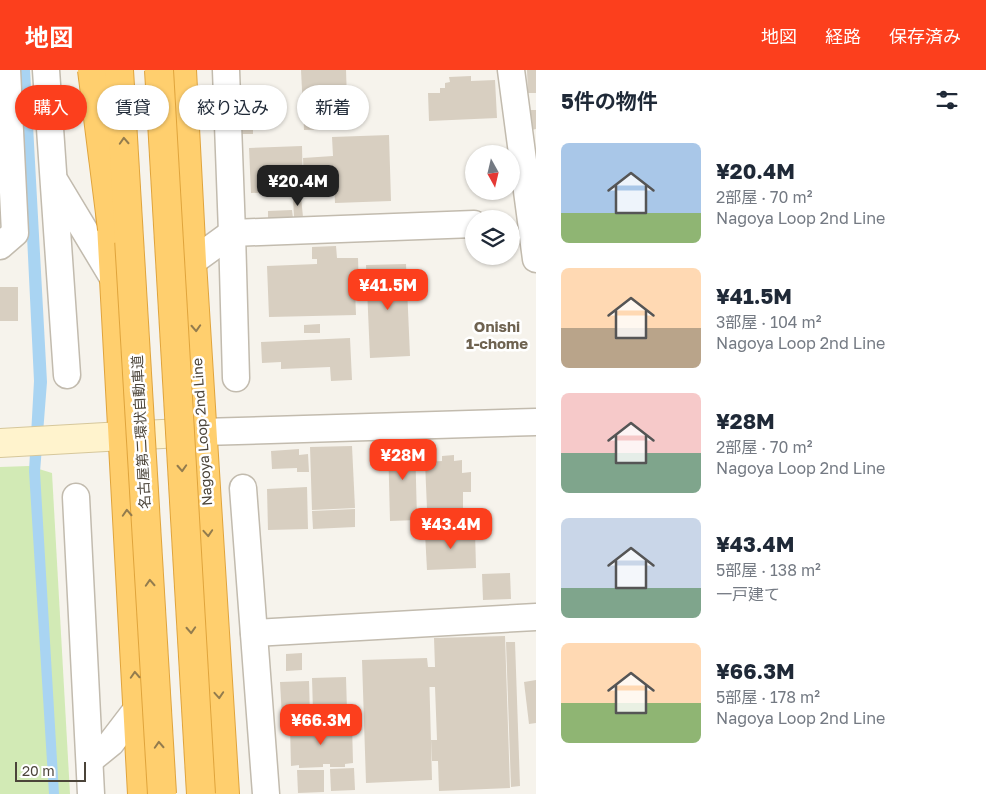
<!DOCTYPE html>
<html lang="ja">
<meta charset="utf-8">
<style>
:root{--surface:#fff;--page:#f6f6f7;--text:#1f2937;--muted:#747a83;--accent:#fc3f1d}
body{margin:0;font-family:"Golos Text","Noto Sans JP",sans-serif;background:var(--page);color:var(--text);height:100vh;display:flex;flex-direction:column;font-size:19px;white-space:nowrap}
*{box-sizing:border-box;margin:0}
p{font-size:16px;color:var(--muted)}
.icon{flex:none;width:28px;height:28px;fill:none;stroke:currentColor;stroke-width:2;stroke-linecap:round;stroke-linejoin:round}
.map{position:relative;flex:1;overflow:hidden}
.details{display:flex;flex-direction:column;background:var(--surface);width:450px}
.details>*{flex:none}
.top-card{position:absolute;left:15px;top:15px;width:445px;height:45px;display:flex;gap:10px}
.needle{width:32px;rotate:172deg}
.fabs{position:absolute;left:465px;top:75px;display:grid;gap:10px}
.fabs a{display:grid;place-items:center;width:55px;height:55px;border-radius:50%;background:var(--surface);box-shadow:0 1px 4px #0004;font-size:25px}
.scale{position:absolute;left:15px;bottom:12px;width:71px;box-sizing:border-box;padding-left:5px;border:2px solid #4b4439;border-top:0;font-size:14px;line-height:18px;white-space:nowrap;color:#4b4439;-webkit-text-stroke:4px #fff;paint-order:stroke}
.price{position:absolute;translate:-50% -42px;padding:0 11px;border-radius:10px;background:var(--accent);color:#fff;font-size:16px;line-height:32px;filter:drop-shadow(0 1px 2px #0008)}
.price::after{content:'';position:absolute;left:50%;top:30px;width:15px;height:11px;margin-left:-8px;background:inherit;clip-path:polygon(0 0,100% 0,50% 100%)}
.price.on{background:#222;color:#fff}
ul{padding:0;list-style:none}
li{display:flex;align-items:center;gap:15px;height:125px;padding:0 25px}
li span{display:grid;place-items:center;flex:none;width:140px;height:100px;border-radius:8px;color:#555}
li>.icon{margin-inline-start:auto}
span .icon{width:60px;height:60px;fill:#fffc;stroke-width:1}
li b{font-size:21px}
h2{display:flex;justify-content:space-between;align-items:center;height:60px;padding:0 25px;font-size:21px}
.chip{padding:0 18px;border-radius:22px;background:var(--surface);box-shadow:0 1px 4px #0004;font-size:18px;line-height:45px}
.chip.on{background:var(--accent);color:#fff}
header{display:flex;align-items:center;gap:30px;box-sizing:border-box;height:70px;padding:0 25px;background:var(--accent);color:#fff}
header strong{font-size:24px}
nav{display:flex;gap:28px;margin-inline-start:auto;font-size:18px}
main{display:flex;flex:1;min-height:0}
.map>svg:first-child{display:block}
.green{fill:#d2eab5}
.water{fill:#a9d4f2}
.building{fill:#d8cfc1}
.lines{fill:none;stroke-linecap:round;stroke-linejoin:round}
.street-casing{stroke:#c2bbae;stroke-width:29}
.secondary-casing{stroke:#d6c79b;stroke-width:30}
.highway-casing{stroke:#e0a43c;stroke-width:30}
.street{stroke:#fff;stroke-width:26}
.secondary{stroke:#fff3cd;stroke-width:28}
.highway{stroke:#ffcf6e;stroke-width:28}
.highway-bridge-casing{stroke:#e0a43c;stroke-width:30;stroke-linecap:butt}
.highway-bridge{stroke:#ffcf6e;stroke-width:28}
.oneway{stroke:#937c4e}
.labels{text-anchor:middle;stroke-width:5;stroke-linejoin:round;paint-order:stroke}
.street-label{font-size:14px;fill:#4b4439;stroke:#fff}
.neighbourhood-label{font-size:15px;font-weight:bold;fill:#6e6250;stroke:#fff}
</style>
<header>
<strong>地図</strong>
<nav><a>地図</a><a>経路</a><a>保存済み</a></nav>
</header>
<main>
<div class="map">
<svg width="536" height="724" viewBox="0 0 536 724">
<rect width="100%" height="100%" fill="#f6f3ec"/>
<!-- green -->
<path class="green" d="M 29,396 L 52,403 L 70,724 L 0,724 L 0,397 Z"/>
<!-- water -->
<path class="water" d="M 19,0 L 30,0 L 47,312 L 40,402 L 59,724 L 49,724 L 29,401 L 34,311 Z"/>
<!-- building -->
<g class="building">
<path d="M 301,0 L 346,0 L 348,59 L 304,60 Z"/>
<path d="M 527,0 L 536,0 L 536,23 L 528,23 Z"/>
<path d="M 471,6 L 471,11 L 495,10 L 497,48 L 429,51 L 428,23 L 440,23 L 440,18 L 445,18 L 445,13 L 450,12 L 449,7 Z"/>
<path d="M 257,26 L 257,47 L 242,47 L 241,27 Z"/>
<path d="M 530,40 L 536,40 L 536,59 L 531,60 Z"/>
<rect x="242" y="50" width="11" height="14"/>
<path d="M 389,65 L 391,131 L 335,133 L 334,113 L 304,114 L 303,88 L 333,86 L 332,67 Z"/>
<path d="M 302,76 L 303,121 L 251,123 L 249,78 Z"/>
<path d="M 301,127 L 303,147 L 294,147 L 293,128 Z"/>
<path d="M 292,140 L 293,148 L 268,149 L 268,141 Z"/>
<path d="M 336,176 L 337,188 L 358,188 L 359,220 L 355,220 L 356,245 L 269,247 L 267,196 L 317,194 L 317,189 L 312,189 L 312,177 Z"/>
<path d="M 406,194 L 410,286 L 370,288 L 366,195 Z"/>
<rect x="0" y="217" width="18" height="34"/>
<path d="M 320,254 L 320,263 L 304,263 L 304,255 Z"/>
<path d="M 350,268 L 352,310 L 331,311 L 330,297 L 281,299 L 281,292 L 262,293 L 261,272 Z"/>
<path d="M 415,371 L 417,450 L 390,451 L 388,372 Z"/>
<path d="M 352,376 L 355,438 L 312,440 L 310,377 Z"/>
<path d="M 299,379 L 299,385 L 308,384 L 309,402 L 297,402 L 297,398 L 272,399 L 271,381 Z"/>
<path d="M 454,385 L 454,391 L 462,390 L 462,403 L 471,402 L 471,422 L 463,422 L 463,438 L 427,439 L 425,392 L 442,391 L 442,386 Z"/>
<path d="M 307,417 L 308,459 L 268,460 L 267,419 Z"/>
<path d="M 355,439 L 355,457 L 313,459 L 312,441 Z"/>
<path d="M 475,460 L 476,498 L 427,500 L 425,463 Z"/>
<path d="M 510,503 L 511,529 L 483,530 L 482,504 Z"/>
<path d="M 505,566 L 510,718 L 439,721 L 438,691 L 432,691 L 431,670 L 437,670 L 435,617 L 429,617 L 429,599 L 432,710 L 366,713 L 362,590 L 427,588 L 428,597 L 435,597 L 434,568 Z"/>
<path d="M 506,572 L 515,572 L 520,716 L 511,717 Z"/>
<path d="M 302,583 L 302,600 L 286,601 L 286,584 Z"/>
<path d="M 346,607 L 347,641 L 343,641 L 343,648 L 324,648 L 324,642 L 313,642 L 312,608 Z"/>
<path d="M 536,610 L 536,653 L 529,654 L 524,612 Z"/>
<path d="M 309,611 L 310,647 L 282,648 L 280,612 Z"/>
<path d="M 352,654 L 353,693 L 345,694 L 345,697 L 330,697 L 330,694 L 323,694 L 323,697 L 299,698 L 299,695 L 291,696 L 290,656 Z"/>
<path d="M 354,698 L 355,720 L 331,721 L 330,699 Z"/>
<path d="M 297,700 L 324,700 L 324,722 L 298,723 Z"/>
</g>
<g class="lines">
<defs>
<g id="street">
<path d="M 46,0 L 67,305"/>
<path d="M 226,0 L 232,163 L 236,308"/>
<path d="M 511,0 L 536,189"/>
<path d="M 56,113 L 115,211"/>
<path d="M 0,176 L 15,163 L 7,0"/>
<path d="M 192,192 L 232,163 L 474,154"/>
<path d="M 202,362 L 536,352"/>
<path d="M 243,418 L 266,724"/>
<path d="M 76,427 L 91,724"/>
<path d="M 254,563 L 536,547"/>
<path d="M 90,690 L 111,673 L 137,639"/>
</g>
<path id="secondary" d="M 0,373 L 123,366 L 202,362"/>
<g id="highway">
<path d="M 182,0 L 192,192 L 225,724"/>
<path d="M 110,136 L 142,724"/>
</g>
</defs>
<!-- street casing -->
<use href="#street" class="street-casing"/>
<!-- secondary casing -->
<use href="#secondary" class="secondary-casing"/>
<!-- highway casing -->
<use href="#highway" class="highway-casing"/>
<!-- street -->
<use href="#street" class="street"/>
<!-- secondary -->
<use href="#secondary" class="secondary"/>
<!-- highway -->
<use href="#highway" class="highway"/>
<defs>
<g id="highway-bridge">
<path d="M 92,0 L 112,159"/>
<path d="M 119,0 L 162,724"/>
<path d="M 159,0 L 201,724"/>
</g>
</defs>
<!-- highway-bridge casing -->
<use href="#highway-bridge" class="highway-bridge-casing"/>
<!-- highway-bridge -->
<use href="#highway-bridge" class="highway-bridge"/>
</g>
<!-- one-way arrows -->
<defs><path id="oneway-chevron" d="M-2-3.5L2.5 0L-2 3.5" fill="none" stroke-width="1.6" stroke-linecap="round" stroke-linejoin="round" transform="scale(1.25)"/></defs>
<g class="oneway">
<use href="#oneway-chevron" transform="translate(124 71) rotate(-93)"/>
<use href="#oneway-chevron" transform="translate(196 258) rotate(87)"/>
<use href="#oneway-chevron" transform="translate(182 398) rotate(87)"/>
<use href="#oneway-chevron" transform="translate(127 443) rotate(-93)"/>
<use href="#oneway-chevron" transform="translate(208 463) rotate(86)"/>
<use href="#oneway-chevron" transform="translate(150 513) rotate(-93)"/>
<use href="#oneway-chevron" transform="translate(191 560) rotate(87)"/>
<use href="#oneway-chevron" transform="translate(135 605) rotate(-93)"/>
<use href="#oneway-chevron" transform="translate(219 625) rotate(86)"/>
<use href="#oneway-chevron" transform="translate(159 675) rotate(-93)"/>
</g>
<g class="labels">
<!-- street labels -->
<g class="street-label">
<text transform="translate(141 362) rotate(-93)" y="5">名古屋第二環状自動車道</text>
<text transform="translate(202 362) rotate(-94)" y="5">Nagoya Loop 2nd Line</text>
</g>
<!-- neighbourhood labels -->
<g class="neighbourhood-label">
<text x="497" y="262">Onishi<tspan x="497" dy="17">1-chome</tspan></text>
</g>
</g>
</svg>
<div class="fabs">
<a><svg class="needle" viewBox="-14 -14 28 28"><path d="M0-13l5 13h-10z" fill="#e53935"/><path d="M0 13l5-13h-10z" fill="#747a83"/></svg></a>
<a><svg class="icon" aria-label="layers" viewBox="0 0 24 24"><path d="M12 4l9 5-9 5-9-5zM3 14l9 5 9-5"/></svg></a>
</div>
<div class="scale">20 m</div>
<b class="price on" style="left:298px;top:137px">¥20.4M</b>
<b class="price" style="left:388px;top:241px">¥41.5M</b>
<b class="price" style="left:403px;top:411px">¥28M</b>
<b class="price" style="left:451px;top:480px">¥43.4M</b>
<b class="price" style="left:321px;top:676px">¥66.3M</b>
<div class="top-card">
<a class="chip on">購入</a>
<a class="chip">賃貸</a>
<a class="chip">絞り込み</a>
<a class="chip">新着</a>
</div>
</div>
<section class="details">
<h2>5件の物件<svg class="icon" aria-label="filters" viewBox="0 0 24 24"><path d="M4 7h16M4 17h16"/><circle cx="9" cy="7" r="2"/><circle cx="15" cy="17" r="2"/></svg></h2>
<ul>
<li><span style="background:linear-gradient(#a9c7e8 70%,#8fb573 0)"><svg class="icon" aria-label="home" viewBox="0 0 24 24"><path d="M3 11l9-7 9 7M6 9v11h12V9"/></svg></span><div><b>¥20.4M</b><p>2部屋 · 70 m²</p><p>Nagoya Loop 2nd Line</p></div></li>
<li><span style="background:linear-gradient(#ffd9b3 60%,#b9a48a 0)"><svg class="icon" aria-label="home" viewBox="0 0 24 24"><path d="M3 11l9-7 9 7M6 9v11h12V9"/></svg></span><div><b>¥41.5M</b><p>3部屋 · 104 m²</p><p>Nagoya Loop 2nd Line</p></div></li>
<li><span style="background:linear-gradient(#f6c9c9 60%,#7fa58c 0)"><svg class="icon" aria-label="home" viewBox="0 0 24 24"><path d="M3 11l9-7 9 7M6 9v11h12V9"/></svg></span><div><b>¥28M</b><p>2部屋 · 70 m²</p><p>Nagoya Loop 2nd Line</p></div></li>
<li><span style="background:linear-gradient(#c9d6e8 70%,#7fa58c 0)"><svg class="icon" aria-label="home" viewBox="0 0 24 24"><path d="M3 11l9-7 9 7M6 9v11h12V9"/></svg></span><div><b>¥43.4M</b><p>5部屋 · 138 m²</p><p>一戸建て</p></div></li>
<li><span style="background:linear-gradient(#ffd9b3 60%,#8fb573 0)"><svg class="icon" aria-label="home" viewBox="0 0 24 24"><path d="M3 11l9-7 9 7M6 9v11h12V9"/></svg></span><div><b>¥66.3M</b><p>5部屋 · 178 m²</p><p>Nagoya Loop 2nd Line</p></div></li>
</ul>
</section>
</main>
